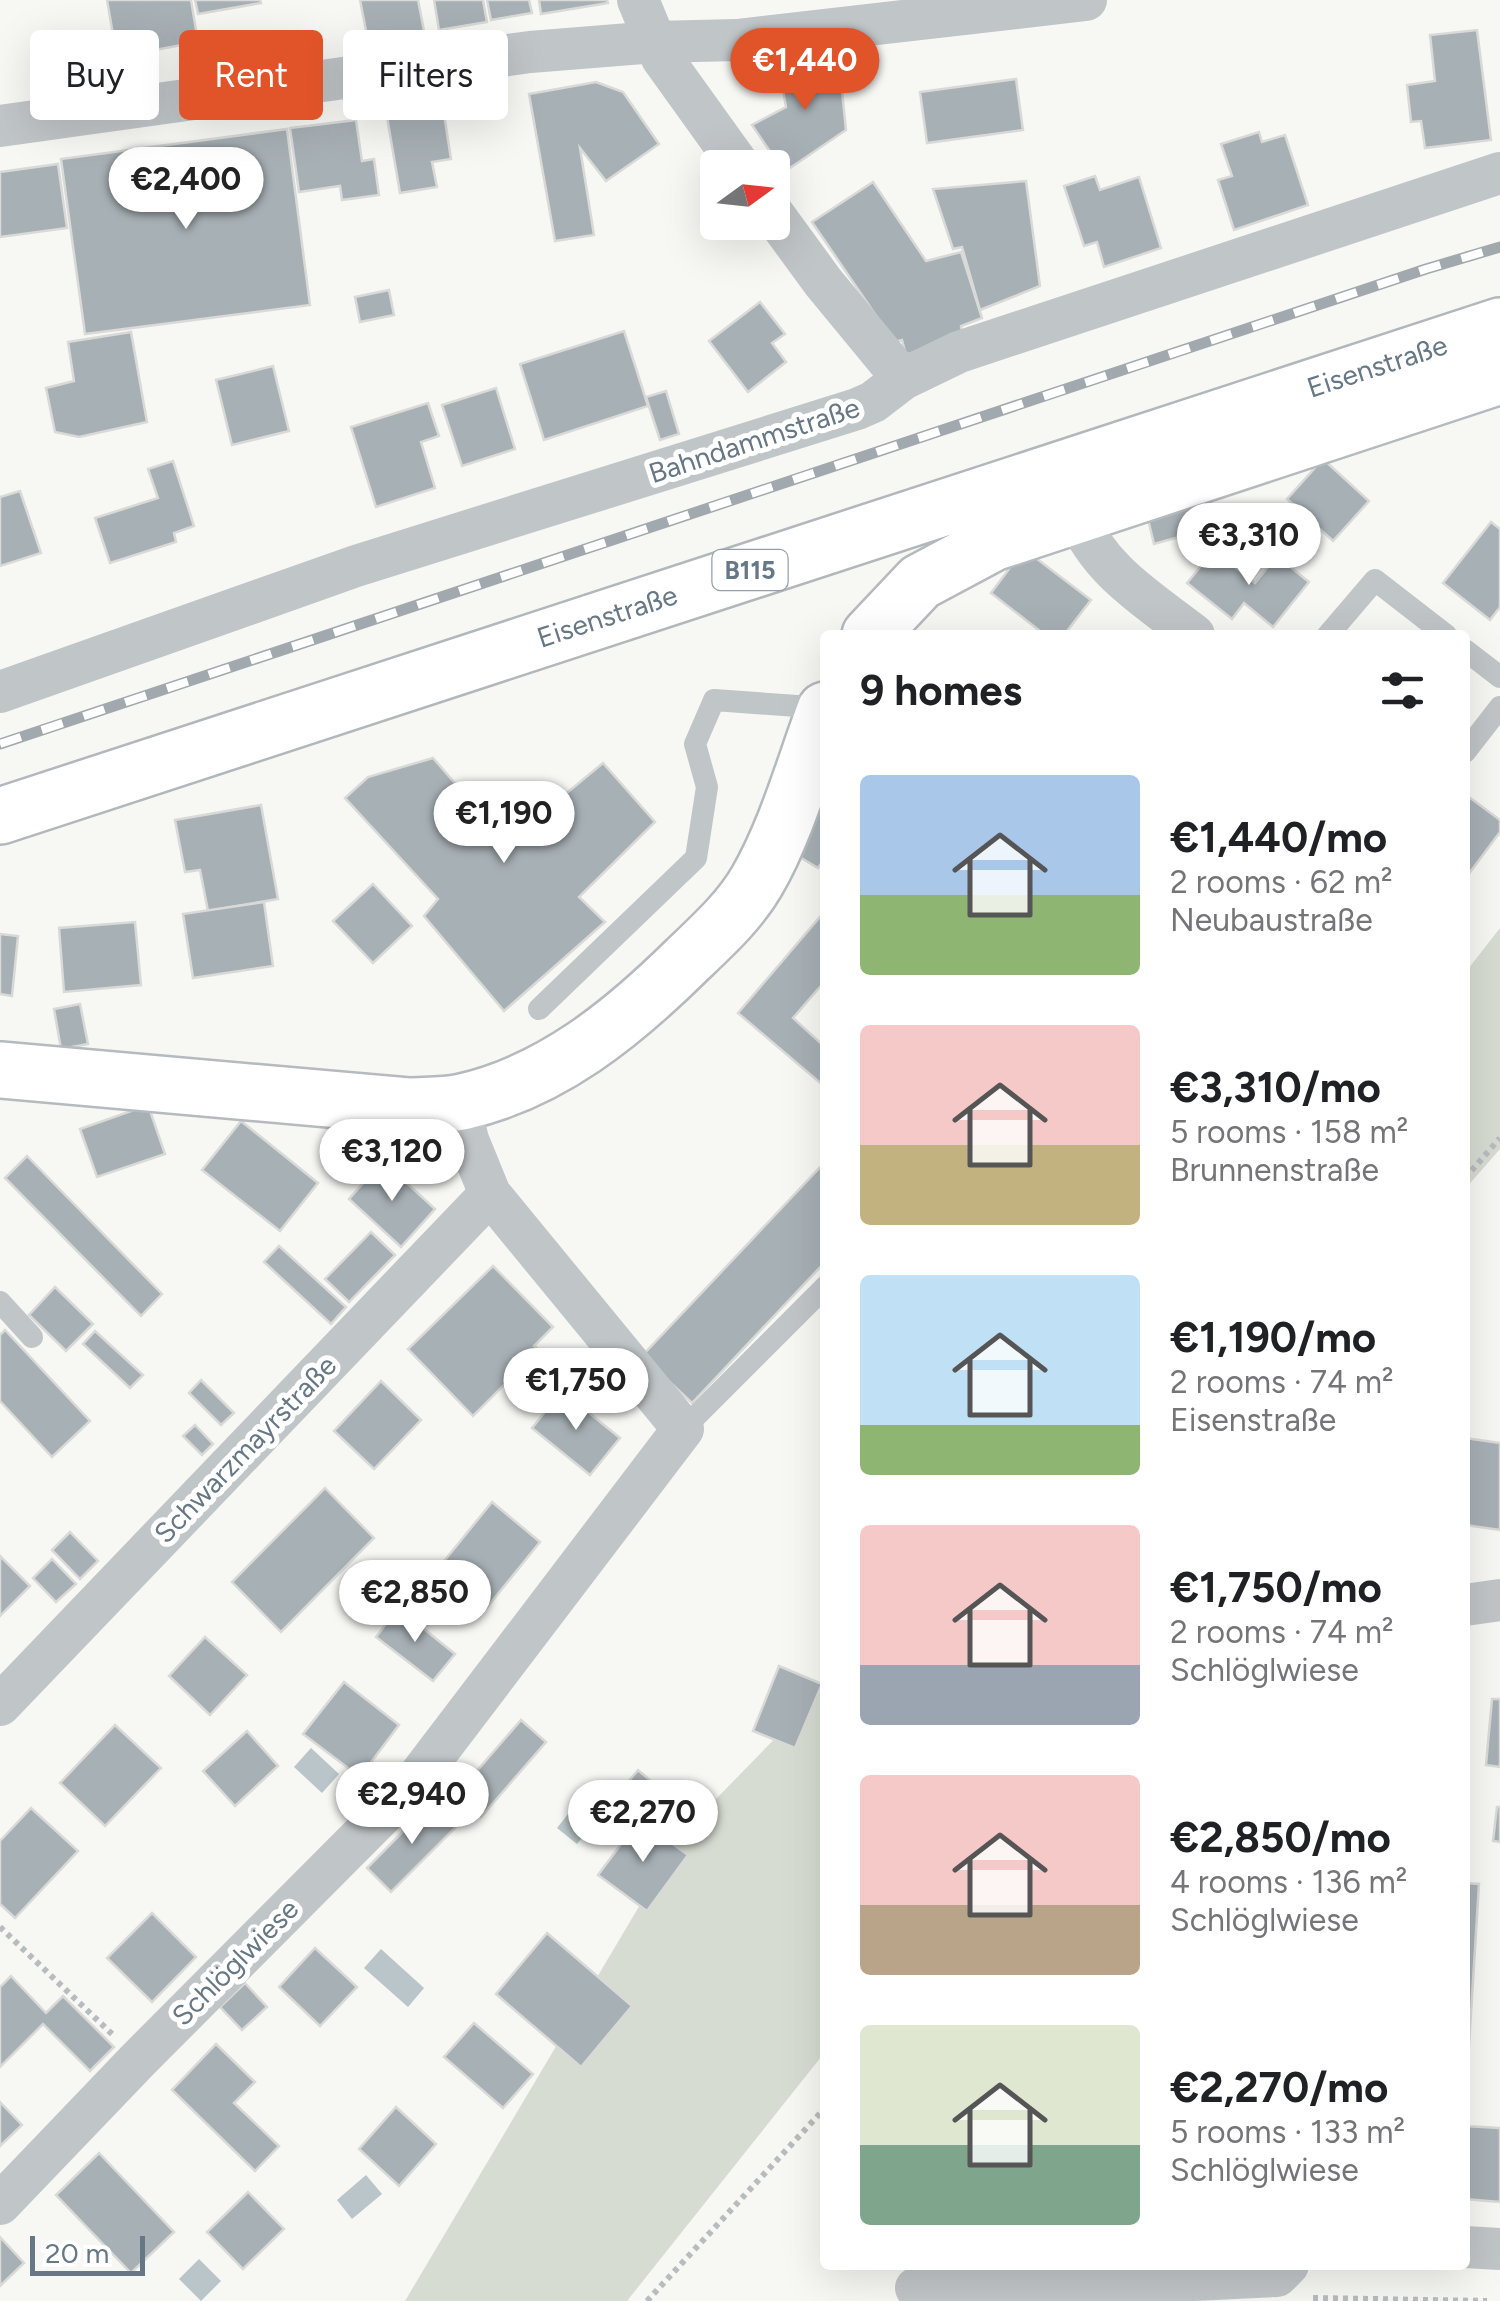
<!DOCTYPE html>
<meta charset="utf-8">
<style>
:root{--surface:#fff;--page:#f6f6f6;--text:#202124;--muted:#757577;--accent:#e1542a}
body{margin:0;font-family:Figtree,sans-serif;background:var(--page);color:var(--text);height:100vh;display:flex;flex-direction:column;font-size:38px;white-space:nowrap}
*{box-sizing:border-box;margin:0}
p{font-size:32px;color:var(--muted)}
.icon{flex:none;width:55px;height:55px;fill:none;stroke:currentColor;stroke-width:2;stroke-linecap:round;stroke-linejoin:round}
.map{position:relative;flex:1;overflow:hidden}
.side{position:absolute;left:820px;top:630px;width:650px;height:1640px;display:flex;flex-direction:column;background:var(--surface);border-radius:10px;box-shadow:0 10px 40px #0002}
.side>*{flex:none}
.hud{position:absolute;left:30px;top:30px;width:640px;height:90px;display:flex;gap:20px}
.needle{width:65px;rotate:75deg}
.controls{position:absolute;left:700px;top:150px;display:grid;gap:20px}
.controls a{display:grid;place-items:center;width:90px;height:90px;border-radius:10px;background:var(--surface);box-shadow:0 10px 40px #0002;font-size:50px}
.scale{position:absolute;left:30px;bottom:25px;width:115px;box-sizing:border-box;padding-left:10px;border:5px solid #667785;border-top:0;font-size:28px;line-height:35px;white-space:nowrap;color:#667785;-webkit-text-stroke:8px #fff;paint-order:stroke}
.price{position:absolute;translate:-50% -85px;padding:0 22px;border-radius:35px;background:#fff;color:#222;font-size:32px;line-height:65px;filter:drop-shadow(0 2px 5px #0008)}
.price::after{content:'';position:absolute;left:50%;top:60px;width:30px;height:22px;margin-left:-15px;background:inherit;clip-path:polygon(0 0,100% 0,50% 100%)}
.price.active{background:var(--accent);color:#fff}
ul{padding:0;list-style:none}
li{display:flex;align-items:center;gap:30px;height:250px;padding:0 40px}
li span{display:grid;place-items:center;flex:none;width:280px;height:200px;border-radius:10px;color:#555}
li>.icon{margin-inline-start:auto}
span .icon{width:120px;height:120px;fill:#fffc;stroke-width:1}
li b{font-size:42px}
h2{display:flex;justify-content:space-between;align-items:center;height:120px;padding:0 40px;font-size:42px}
.tag{padding:0 35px;border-radius:10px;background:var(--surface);box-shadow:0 10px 40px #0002;font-size:35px;line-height:90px}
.tag.active{background:var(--accent);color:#fff}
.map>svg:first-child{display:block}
.green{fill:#d7dcd3}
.water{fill:#b9c5c9}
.building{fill:#a7b0b5;stroke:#d9d9d7;stroke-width:2.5}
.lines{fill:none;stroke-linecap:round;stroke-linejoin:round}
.secondary-casing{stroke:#b5babf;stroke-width:60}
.primary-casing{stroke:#b2b7bb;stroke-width:60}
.path{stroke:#b8bcbf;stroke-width:6;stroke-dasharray:5 5;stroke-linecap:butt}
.lane{stroke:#c0c5c8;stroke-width:22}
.street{stroke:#c0c5c8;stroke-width:42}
.secondary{stroke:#fff;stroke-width:55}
.primary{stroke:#fff;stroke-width:55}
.rail-casing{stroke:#a1a8ae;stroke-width:11}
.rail{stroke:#fff;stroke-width:8;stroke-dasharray:22;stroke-linecap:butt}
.labels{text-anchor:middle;stroke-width:10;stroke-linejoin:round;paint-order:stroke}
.shield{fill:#fff;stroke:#94a0aa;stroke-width:2.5}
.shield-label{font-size:25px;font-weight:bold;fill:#667785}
.street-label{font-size:28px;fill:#667785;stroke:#fff}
</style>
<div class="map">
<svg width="1500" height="2301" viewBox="0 0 1500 2301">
<rect width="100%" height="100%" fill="#f7f7f4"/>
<!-- green -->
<g class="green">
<path d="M 1500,928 L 1500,1149 L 1465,1189 L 1465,973 Z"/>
<path d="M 825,1687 L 825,2052 L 627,2301 L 405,2301 L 682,1834 Z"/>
</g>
<!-- water -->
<g class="water">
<path d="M 311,1748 L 339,1774 L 322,1793 L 294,1767 Z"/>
<path d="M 591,1785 L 611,1801 L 577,1844 L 557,1828 Z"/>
<path d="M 381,1949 L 424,1988 L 408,2007 L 364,1968 Z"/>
<path d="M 366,2175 L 382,2194 L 352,2219 L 337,2200 Z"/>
<path d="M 199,2259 L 221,2281 L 201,2301 L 179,2279 Z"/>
</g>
<!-- building -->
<g class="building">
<path d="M 107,0 L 191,0 L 198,42 L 117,57 Z"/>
<path d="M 195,0 L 260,0 L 261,3 L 198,14 Z"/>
<path d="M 360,0 L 418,0 L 424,31 L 368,41 Z"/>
<path d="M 434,0 L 483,0 L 487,22 L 439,30 Z"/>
<path d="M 487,0 L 529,0 L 532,13 L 491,20 Z"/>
<path d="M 539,0 L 607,0 L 608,3 L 541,14 Z"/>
<path d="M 1477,30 L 1491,140 L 1425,148 L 1421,121 L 1411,122 L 1407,85 L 1435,81 L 1430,35 Z"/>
<path d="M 839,61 L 846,130 L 784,172 L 752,125 L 786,107 L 779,68 Z"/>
<path d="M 1016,79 L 1023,130 L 927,143 L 920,92 Z"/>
<path d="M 596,82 L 623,92 L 659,144 L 606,181 L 580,148 L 594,235 L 555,241 L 529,94 Z"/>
<path d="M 443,107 L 451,159 L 432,162 L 437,187 L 400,193 L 387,117 Z"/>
<path d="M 356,120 L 362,161 L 374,159 L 379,195 L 342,200 L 340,186 L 299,192 L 290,128 Z"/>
<path d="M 287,129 L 310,305 L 85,334 L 61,159 Z"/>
<path d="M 1259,132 L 1262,142 L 1285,135 L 1308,205 L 1234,230 L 1218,180 L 1232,176 L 1221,144 Z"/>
<path d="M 58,164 L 67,228 L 0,237 L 0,172 Z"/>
<path d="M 1095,176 L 1100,190 L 1139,177 L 1161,248 L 1104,267 L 1097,242 L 1084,246 L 1064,186 Z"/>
<path d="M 1026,181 L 1040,286 L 980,310 L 962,247 L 953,249 L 933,189 Z"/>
<path d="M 873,182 L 926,261 L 961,252 L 982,318 L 961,326 L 962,335 L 906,355 L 902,340 L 894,342 L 812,222 Z"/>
<path d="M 389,290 L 394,315 L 360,322 L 355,297 Z"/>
<path d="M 760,302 L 785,334 L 772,343 L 786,362 L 748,392 L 709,341 Z"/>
<path d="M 624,331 L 648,406 L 544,440 L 520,364 Z"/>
<path d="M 131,332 L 147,422 L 79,437 L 55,432 L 46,388 L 74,381 L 68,342 Z"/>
<path d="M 273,366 L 289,431 L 232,445 L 216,380 Z"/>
<path d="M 496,388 L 515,449 L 462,466 L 442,405 Z"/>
<path d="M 666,391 L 679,434 L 660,440 L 646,397 Z"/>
<path d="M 428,403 L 439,436 L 421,442 L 435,488 L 376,507 L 351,427 Z"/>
<path d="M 1323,459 L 1369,501 L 1333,541 L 1287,499 Z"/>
<path d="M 173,461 L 194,526 L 174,533 L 176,542 L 110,563 L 95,518 L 158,498 L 148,469 Z"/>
<path d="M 20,491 L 41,553 L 0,566 L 0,497 Z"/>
<path d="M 1189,500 L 1197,532 L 1154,544 L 1146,511 Z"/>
<path d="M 1491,522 L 1500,529 L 1500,607 L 1490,620 L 1443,583 Z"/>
<path d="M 1024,549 L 1091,600 L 1064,635 L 1045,635 L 991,593 Z"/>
<path d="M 1214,550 L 1255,583 L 1277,556 L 1309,582 L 1273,627 L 1244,603 L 1232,619 L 1187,583 Z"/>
<path d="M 433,758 L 481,813 L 496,792 L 528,825 L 603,763 L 655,822 L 579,897 L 605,922 L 504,1011 L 424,916 L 438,899 L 345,798 L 368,777 Z"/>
<path d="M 825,787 L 825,858 L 818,868 L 793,853 Z"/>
<path d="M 1465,794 L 1500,820 L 1500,832 L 1465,879 Z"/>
<path d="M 261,805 L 278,899 L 208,911 L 200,870 L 185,872 L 175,820 Z"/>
<path d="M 373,884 L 412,926 L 373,963 L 333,921 Z"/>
<path d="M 264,902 L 273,966 L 193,978 L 183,914 Z"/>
<path d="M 825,911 L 825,981 L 793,1018 L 825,1047 L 825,1087 L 738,1013 Z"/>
<path d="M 135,922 L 141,985 L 64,992 L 59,928 Z"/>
<path d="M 0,934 L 18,936 L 12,996 L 0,994 Z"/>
<path d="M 80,1004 L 88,1044 L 61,1049 L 54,1009 Z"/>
<path d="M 148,1105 L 165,1154 L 97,1177 L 80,1129 Z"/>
<path d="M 241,1121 L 318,1183 L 280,1231 L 202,1170 Z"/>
<path d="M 27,1156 L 162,1294 L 141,1316 L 5,1178 Z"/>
<path d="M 383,1161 L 435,1209 L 401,1247 L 349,1199 Z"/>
<path d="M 825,1162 L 825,1262 L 692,1403 L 642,1356 Z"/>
<path d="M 371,1232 L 395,1255 L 349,1302 L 325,1279 Z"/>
<path d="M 279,1246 L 346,1307 L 331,1324 L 264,1262 Z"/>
<path d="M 493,1266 L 553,1327 L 534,1346 L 537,1348 L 521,1364 L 523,1366 L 473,1416 L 408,1349 Z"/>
<path d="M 55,1287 L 93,1324 L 66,1351 L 29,1315 Z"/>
<path d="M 5,1330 L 90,1421 L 52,1457 L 0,1401 L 0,1335 Z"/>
<path d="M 95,1331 L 143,1375 L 130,1388 L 83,1344 Z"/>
<path d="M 201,1380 L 234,1413 L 221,1425 L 189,1393 Z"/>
<path d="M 381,1381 L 421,1420 L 374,1469 L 334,1431 Z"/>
<path d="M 562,1391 L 620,1438 L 590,1475 L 532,1428 Z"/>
<path d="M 195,1425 L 213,1444 L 202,1455 L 183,1436 Z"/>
<path d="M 1465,1438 L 1500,1443 L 1500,1530 L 1465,1525 Z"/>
<path d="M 325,1488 L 374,1538 L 281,1632 L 232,1582 Z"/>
<path d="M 492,1502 L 540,1542 L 480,1616 L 432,1576 Z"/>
<path d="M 70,1532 L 98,1561 L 80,1579 L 52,1550 Z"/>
<path d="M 0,1556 L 30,1586 L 0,1616 Z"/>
<path d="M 52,1559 L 76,1584 L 56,1602 L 33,1578 Z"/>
<path d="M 398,1608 L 455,1654 L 433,1681 L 376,1637 Z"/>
<path d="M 205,1637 L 247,1675 L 210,1715 L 169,1676 Z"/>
<path d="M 779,1666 L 822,1684 L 795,1748 L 753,1731 Z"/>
<path d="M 344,1682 L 399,1725 L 360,1777 L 303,1734 Z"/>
<path d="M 1492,1699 L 1500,1699 L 1500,1767 L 1486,1765 Z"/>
<path d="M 521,1720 L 546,1742 L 481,1817 L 456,1795 Z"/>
<path d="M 115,1725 L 161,1768 L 105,1826 L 60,1783 Z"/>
<path d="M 247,1731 L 278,1766 L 235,1806 L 203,1771 Z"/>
<path d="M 638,1770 L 680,1806 L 662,1828 L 619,1793 Z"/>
<path d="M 432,1802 L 457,1826 L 391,1892 L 367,1868 Z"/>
<path d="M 1497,1807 L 1500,1807 L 1500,1842 L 1493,1841 Z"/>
<path d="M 31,1808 L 78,1851 L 15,1918 L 0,1904 L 0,1841 Z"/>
<path d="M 639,1820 L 688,1855 L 647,1911 L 598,1875 Z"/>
<path d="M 1465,1883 L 1479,1884 L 1465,2109 Z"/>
<path d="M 152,1913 L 196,1957 L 152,2002 L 107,1958 Z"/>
<path d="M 547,1933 L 632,2006 L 581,2067 L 496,1994 Z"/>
<path d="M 315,1948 L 357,1987 L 320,2026 L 279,1987 Z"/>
<path d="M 11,1976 L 46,2013 L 63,1996 L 114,2047 L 90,2071 L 43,2024 L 0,2067 L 0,1987 Z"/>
<path d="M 245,1983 L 267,2007 L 242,2030 L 220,2007 Z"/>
<path d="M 474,2023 L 533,2074 L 503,2108 L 444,2057 Z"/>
<path d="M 216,2044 L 255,2082 L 234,2103 L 279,2146 L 255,2171 L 172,2090 Z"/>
<path d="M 0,2102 L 22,2125 L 0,2146 Z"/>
<path d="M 396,2107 L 436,2144 L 399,2186 L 359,2149 Z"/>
<path d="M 1465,2126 L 1500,2128 L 1500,2202 L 1465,2199 Z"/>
<path d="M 99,2153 L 174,2232 L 131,2273 L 56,2195 Z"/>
<path d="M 248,2192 L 284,2229 L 243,2269 L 207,2232 Z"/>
<path d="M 0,2237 L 24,2263 L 0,2286 Z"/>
</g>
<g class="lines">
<defs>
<g id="secondary">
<path d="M 870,635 L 920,582 L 993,543 L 1500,376"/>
<path d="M 0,1070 L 408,1106 C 426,1105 445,1106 462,1102 C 551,1082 622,1024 686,961 C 712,936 739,912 757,881 C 787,829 804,766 825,710"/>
</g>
<path id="primary" d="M 0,816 L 1500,326"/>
</defs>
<!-- secondary casing -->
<use href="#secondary" class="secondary-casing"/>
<!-- primary casing -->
<use href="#primary" class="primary-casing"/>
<!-- path -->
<g class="path">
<path d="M 1465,1178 L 1500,1138"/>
<path d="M 0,1927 L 112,2034"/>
<path d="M 1313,2298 L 1487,2301"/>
<path d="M 647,2301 L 825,2108"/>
</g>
<!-- lane -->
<g class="lane">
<path d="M 1328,635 L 1375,580 L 1446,635"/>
<path d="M 1465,650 L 1500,677"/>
<path d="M 1465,752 L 1500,707"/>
<path d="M 539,1009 L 696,858 L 707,787 L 695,744 L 714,700 L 825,708"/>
<path d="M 0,1302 L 32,1337"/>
<path d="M 683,1429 L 825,1287"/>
</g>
<!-- street -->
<g class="street">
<path d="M 638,0 L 662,58 L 741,168"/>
<path d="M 0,126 L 530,52 L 655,42 L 737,40 L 1086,0"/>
<path d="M 772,212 L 823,282 L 903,379"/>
<path d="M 1077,515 C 1098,570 1149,600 1194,635"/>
<path d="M 0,692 L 356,566 L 857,409 L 873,402 L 903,379 L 959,352 L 1500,173"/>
<path d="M 1465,1605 L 1500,1600"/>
<path d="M 0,1705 L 490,1194"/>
<path d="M 0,2204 L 139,2059 L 413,1784 L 683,1429 L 490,1194 L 468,1140 L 459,1103"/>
<path d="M 1465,2247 L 1500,2249"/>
<path d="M 916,2288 L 1050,2287 L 1277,2276 L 1288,2265"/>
</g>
<!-- secondary -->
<use href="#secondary" class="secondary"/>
<!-- primary -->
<use href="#primary" class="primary"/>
<defs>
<path id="rail" d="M 0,744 L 1426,269 L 1500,247"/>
</defs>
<!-- rail casing -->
<use href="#rail" class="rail-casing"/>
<!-- rail -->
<use href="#rail" class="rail"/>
</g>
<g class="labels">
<!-- shield labels -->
<rect class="shield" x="712.5" y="550" width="75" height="40" rx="8"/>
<g class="shield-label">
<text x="750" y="579">B115</text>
</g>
<!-- street labels -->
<g class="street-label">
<text transform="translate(1377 366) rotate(-18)" y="10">Eisenstraße</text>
<text transform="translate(754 440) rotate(-18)" y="10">Bahndammstraße</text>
<text transform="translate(607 616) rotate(-18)" y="10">Eisenstraße</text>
<text transform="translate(245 1449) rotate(-46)" y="10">Schwarzmayrstraße</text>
<text transform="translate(235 1962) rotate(-45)" y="10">Schlöglwiese</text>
</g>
</g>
</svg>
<div class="controls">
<a><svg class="needle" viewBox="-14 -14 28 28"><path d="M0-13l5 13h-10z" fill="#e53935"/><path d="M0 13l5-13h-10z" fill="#757577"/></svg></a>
</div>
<div class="scale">20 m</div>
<b class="price active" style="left:805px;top:113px">€1,440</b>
<b class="price" style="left:186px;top:232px">€2,400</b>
<b class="price" style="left:1249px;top:588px">€3,310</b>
<b class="price" style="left:504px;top:866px">€1,190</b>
<b class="price" style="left:392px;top:1204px">€3,120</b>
<b class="price" style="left:576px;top:1433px">€1,750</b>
<b class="price" style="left:415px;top:1645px">€2,850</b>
<b class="price" style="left:412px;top:1847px">€2,940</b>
<b class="price" style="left:643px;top:1865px">€2,270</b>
<div class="hud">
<a class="tag">Buy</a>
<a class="tag active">Rent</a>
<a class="tag">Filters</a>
</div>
<section class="side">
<h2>9 homes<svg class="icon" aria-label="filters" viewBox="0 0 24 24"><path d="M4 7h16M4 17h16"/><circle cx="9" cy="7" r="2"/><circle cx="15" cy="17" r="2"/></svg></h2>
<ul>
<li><span style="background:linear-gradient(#a9c7e8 60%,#8fb573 0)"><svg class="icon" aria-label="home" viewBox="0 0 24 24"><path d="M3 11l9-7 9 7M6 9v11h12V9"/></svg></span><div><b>€1,440/mo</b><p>2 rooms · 62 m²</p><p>Neubaustraße</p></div></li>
<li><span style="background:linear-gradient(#f6c9c9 60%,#c2b280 0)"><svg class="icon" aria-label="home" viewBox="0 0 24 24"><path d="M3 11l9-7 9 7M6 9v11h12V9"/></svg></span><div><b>€3,310/mo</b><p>5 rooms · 158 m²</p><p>Brunnenstraße</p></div></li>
<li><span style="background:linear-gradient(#bfe0f5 75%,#8fb573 0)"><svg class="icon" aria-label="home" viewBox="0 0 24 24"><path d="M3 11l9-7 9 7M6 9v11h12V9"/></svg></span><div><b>€1,190/mo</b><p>2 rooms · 74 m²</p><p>Eisenstraße</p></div></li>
<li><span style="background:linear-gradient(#f6c9c9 70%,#9aa5b1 0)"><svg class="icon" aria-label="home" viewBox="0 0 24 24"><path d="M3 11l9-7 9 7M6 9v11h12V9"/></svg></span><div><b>€1,750/mo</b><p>2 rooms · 74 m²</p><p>Schlöglwiese</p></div></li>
<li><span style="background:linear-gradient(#f6c9c9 65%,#b9a48a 0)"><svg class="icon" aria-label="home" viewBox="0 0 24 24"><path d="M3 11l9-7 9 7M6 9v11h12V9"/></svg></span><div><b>€2,850/mo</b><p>4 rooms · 136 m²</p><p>Schlöglwiese</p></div></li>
<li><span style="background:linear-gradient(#dfe7d0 60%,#7fa58c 0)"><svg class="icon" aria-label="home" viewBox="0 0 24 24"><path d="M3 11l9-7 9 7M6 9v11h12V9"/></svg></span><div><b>€2,270/mo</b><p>5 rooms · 133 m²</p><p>Schlöglwiese</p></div></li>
</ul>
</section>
</div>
